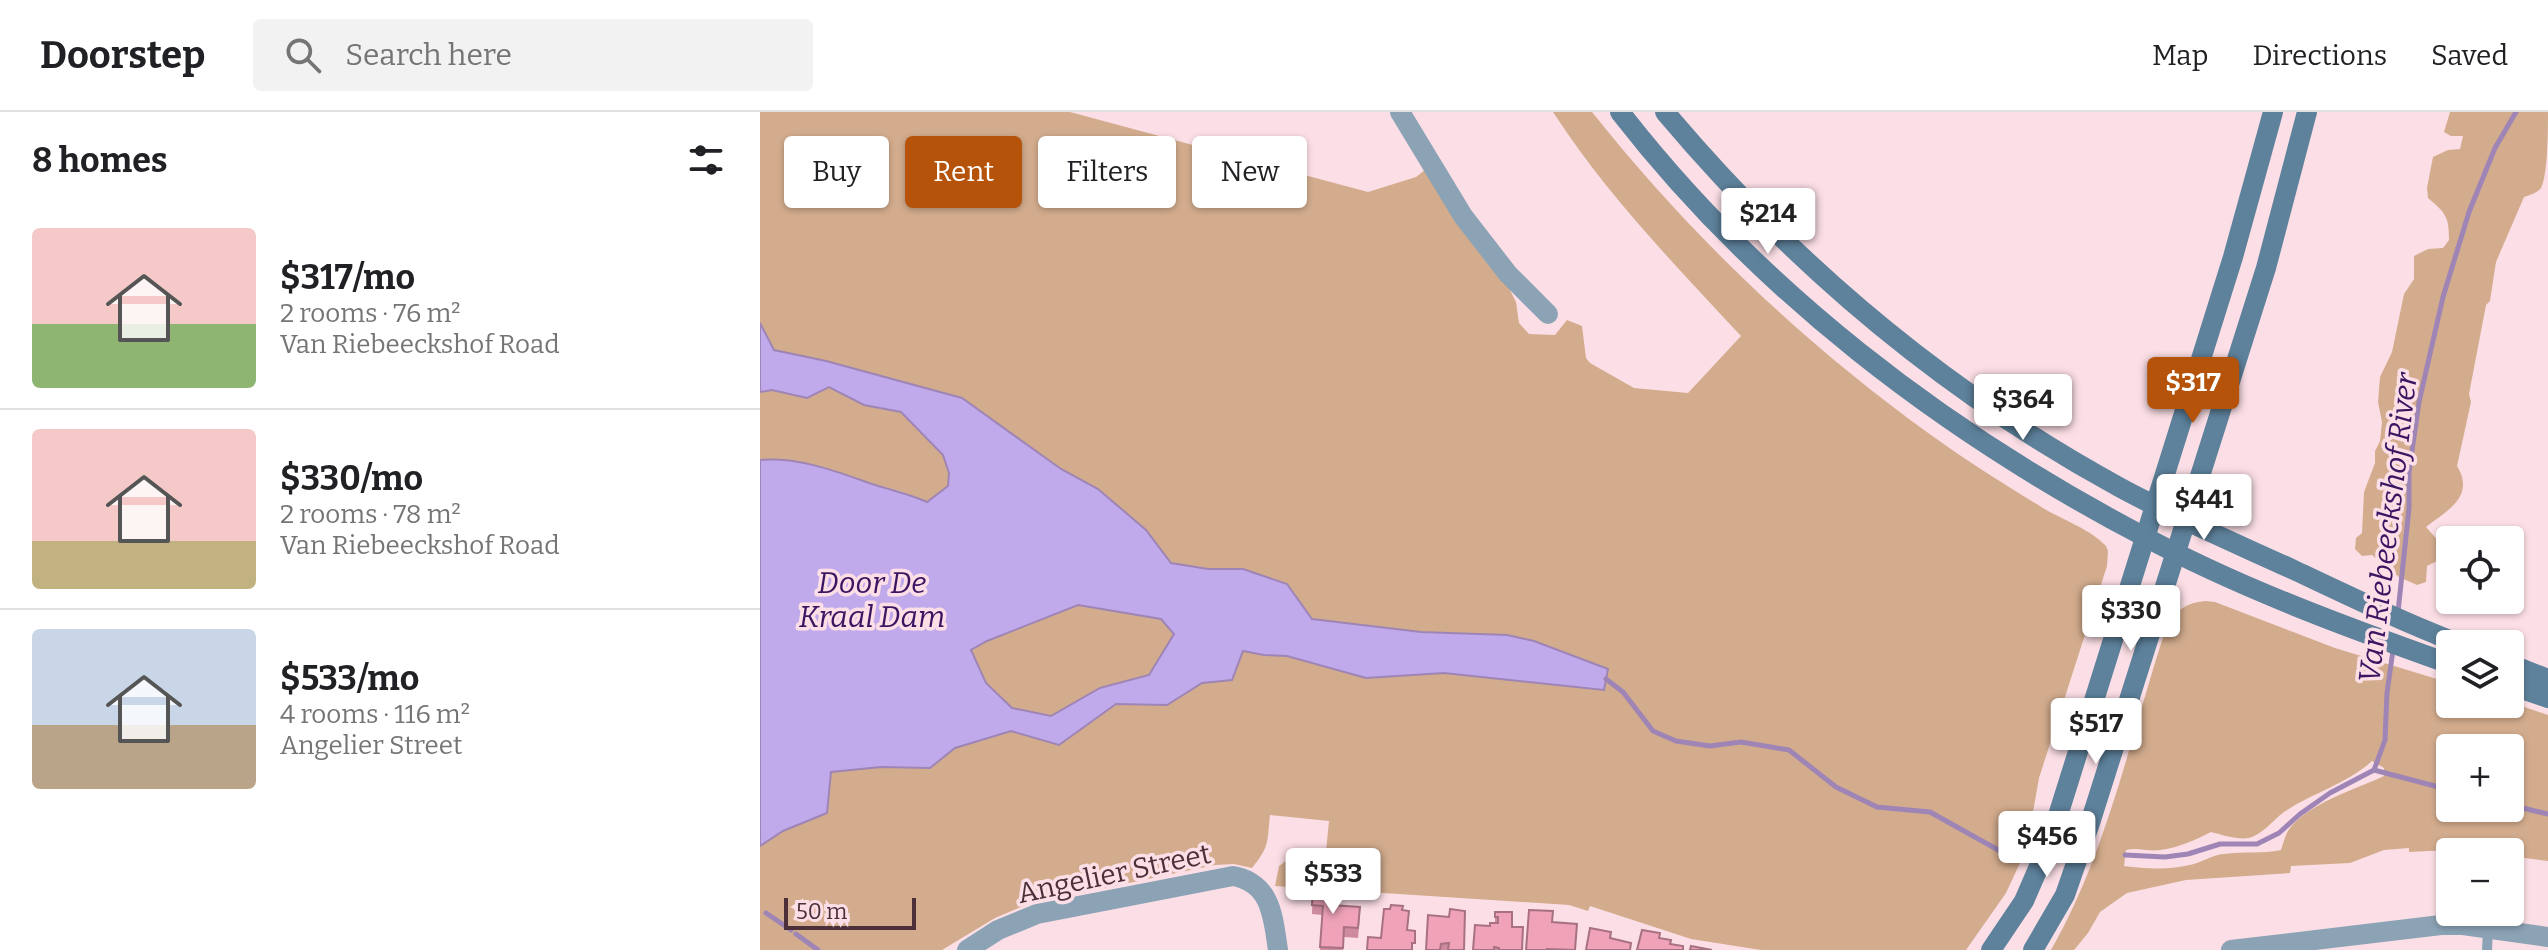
<!DOCTYPE html>
<meta charset="utf-8">
<style>
:root{--surface:#fff;--page:#f2f2f2;--text:#202124;--muted:#757577;--line:#e0e0e0;--accent:#b45309}
body{margin:0;font-family:Bitter,serif;background:var(--page);color:var(--text);height:100vh;display:flex;flex-direction:column;font-size:30px;white-space:nowrap}
*{box-sizing:border-box;margin:0}
p{font-size:26px;color:var(--muted)}
.icon{flex:none;width:44px;height:44px;fill:none;stroke:currentColor;stroke-width:2;stroke-linecap:round;stroke-linejoin:round}
.map{position:relative;flex:1;overflow:hidden}
.details{display:flex;flex-direction:column;background:var(--surface);width:760px}
.details>*{flex:none}
.top-card{position:absolute;left:24px;top:24px;width:760px;height:72px;display:flex;gap:16px}
.buttons{position:absolute;left:1676px;top:414px;display:grid;gap:16px}
.buttons a{display:grid;place-items:center;width:88px;height:88px;border-radius:8px;background:var(--surface);box-shadow:0 2px 6px #0004;font-size:40px}
.scale{position:absolute;left:24px;bottom:20px;width:132px;box-sizing:border-box;padding-left:8px;border:4px solid #4c3039;border-top:0;font-size:22px;line-height:28px;white-space:nowrap;color:#4c3039;-webkit-text-stroke:6px #fcdfe6;paint-order:stroke}
.price{position:absolute;translate:-50% -68px;padding:0 18px;border-radius:8px;background:#fff;color:#222;font-size:26px;line-height:52px;filter:drop-shadow(0 2px 4px #0008)}
.price::after{content:'';position:absolute;left:50%;top:48px;width:24px;height:18px;margin-left:-12px;background:inherit;clip-path:polygon(0 0,100% 0,50% 100%)}
.price.active{background:var(--accent);color:#fff}
ul{padding:0;list-style:none}
li{display:flex;align-items:center;gap:24px;height:200px;padding:0 32px}
li+li{border-top:2px solid var(--line)}
li span{display:grid;place-items:center;flex:none;width:224px;height:160px;border-radius:8px;color:#555}
li>.icon{margin-inline-start:auto}
span .icon{width:96px;height:96px;fill:#fffc;stroke-width:1}
li b{font-size:34px}
h2{display:flex;justify-content:space-between;align-items:center;height:96px;padding:0 32px;font-size:34px}
.tag{padding:0 28px;border-radius:8px;background:var(--surface);box-shadow:0 2px 6px #0004;font-size:28px;line-height:72px}
.tag.active{background:var(--accent);color:#fff}
header{display:flex;align-items:center;gap:48px;box-sizing:border-box;height:112px;padding:0 40px;background:var(--surface);border-bottom:2px solid var(--line)}
header strong{font-size:38px}
nav{display:flex;gap:44px;margin-inline-start:auto;font-size:28px}
.search{width:560px;height:72px;background:var(--page);display:flex;align-items:center;gap:20px;box-sizing:border-box;padding:0 28px;border-radius:8px;color:var(--muted);font-size:30px}
main{display:flex;flex:1;min-height:0}
.map>svg:first-child{display:block}
.green{fill:#d3ac8d;fill-rule:evenodd}
.water{fill:#c1aaec;stroke:#9e85b6;stroke-width:2;fill-rule:evenodd}
.lines{fill:none;stroke-linecap:round;stroke-linejoin:round}
.stream{stroke:#9e85b6;stroke-width:5}
.lane{stroke:#8ba3b5;stroke-width:10}
.street{stroke:#8ba3b5;stroke-width:20}
.secondary{stroke:#5e829c;stroke-width:20}
.wall{fill:#ce8b9e}
.building{fill:#efa2b8;stroke:#a77181;stroke-width:2}
.labels{text-anchor:middle;stroke-width:7;stroke-linejoin:round;paint-order:stroke}
.street-label{font-size:28px;fill:#4c3039;stroke:#fcdfe6}
.water-label{font-size:30px;font-style:italic;fill:#3a1662;stroke:#fcdfe6}
</style>
<header>
<strong>Doorstep</strong>
<div class="search"><svg class="icon" aria-label="search" viewBox="0 0 24 24"><circle cx="10" cy="10" r="6"/><path d="M15 15l6 6"/></svg>Search here</div>
<nav><a>Map</a><a>Directions</a><a>Saved</a></nav>
</header>
<main>
<section class="details">
<h2>8 homes<svg class="icon" aria-label="filters" viewBox="0 0 24 24"><path d="M4 7h16M4 17h16"/><circle cx="9" cy="7" r="2"/><circle cx="15" cy="17" r="2"/></svg></h2>
<ul>
<li><span style="background:linear-gradient(#f6c9c9 60%,#8fb573 0)"><svg class="icon" aria-label="home" viewBox="0 0 24 24"><path d="M3 11l9-7 9 7M6 9v11h12V9"/></svg></span><div><b>$317/mo</b><p>2 rooms · 76 m²</p><p>Van Riebeeckshof Road</p></div></li>
<li><span style="background:linear-gradient(#f6c9c9 70%,#c2b280 0)"><svg class="icon" aria-label="home" viewBox="0 0 24 24"><path d="M3 11l9-7 9 7M6 9v11h12V9"/></svg></span><div><b>$330/mo</b><p>2 rooms · 78 m²</p><p>Van Riebeeckshof Road</p></div></li>
<li><span style="background:linear-gradient(#c9d6e8 60%,#b9a48a 0)"><svg class="icon" aria-label="home" viewBox="0 0 24 24"><path d="M3 11l9-7 9 7M6 9v11h12V9"/></svg></span><div><b>$533/mo</b><p>4 rooms · 116 m²</p><p>Angelier Street</p></div></li>
</ul>
</section>
<div class="map">
<svg width="1788" height="838" viewBox="0 0 1788 838">
<rect width="100%" height="100%" fill="#fcdfe6"/>
<!-- green -->
<g class="green">
<path d="M 0,0 L 310,0 L 608,80 L 656,65 L 665,58 L 749,176 L 756,190 L 759,211 L 769,222 L 795,223 L 807,208 L 822,214 L 826,246 L 830,251 L 874,276 L 928,281 L 981,224 C 915,153 846,82 793,0 L 832,0 C 930,123 1043,231 1171,323 C 1207,349 1245,373 1283,396 C 1303,408 1330,417 1346,434 L 1348,439 L 1347,454 L 1279,666 L 1268,728 L 1260,751 L 1246,781 L 1206,838 L 1001,838 L 931,827 L 830,794 L 828,799 L 809,793 L 515,774 L 519,754 L 526,749 L 565,749 L 569,709 L 510,703 C 507,730 510,734 492,756 L 474,752 L 455,753 L 268,792 L 235,806 L 182,838 L 0,838 L 0,734 L 23,719 L 67,701 L 71,660 L 121,655 L 170,656 L 195,636 L 251,619 L 299,633 L 357,592 L 407,593 L 442,571 L 472,567 L 483,538 L 504,543 L 527,544 L 606,566 L 684,561 L 844,578 L 847,557 L 747,523 L 661,520 L 552,507 L 526,472 L 483,457 L 448,457 L 411,451 L 386,418 L 338,377 L 301,357 L 121,264 L 66,249 L 14,238 L 0,211 Z"/>
<path d="M 1690,0 L 1788,0 C 1788,17 1788,63 1781,76 C 1777,81 1770,83 1764,85 L 1736,150 L 1730,189 L 1726,193 L 1709,282 L 1711,290 L 1697,354 C 1716,385 1686,399 1666,415 L 1681,432 L 1677,449 L 1667,454 L 1666,470 L 1657,473 L 1639,465 L 1612,443 L 1602,444 L 1595,437 L 1596,426 L 1602,421 L 1604,380 L 1615,351 L 1615,339 L 1620,329 L 1622,310 L 1618,290 L 1620,265 L 1632,240 L 1644,182 L 1654,167 L 1654,144 L 1668,137 L 1683,136 L 1689,128 C 1689,105 1686,101 1668,86 L 1667,76 L 1673,45 L 1688,38 L 1700,37 L 1703,24 L 1691,24 L 1684,20 Z"/>
<path d="M 69,275 L 104,293 L 141,300 L 183,343 L 189,361 L 188,374 L 167,390 L 143,380 L 21,347 L 0,348 L 0,280 L 12,278 L 47,286 Z"/>
<path d="M 1446,489 L 1455,490 L 1575,536 L 1690,571 L 1690,592 L 1750,592 L 1750,590 L 1788,603 L 1788,749 L 1750,744 L 1750,740 L 1711,737 L 1649,740 L 1649,736 L 1624,738 L 1590,751 L 1531,754 L 1530,761 L 1426,768 L 1367,781 L 1340,800 L 1328,821 L 1314,838 L 1291,838 C 1348,739 1371,621 1407,513 C 1416,498 1428,490 1446,489 ZM 1690,636 L 1750,636 L 1750,696 L 1690,696 ZM 1612,649 L 1624,656 L 1624,664 C 1597,677 1545,692 1528,719 C 1525,724 1523,732 1521,738 C 1502,742 1483,739 1464,742 C 1453,743 1444,749 1434,752 C 1411,758 1387,757 1364,754 L 1366,738 C 1378,735 1388,740 1400,738 C 1418,736 1435,728 1451,720 C 1463,723 1477,728 1489,726 C 1502,723 1513,708 1524,700 C 1552,681 1587,672 1612,649 Z"/>
<path d="M 319,493 L 401,507 L 415,522 L 389,563 L 340,576 L 291,604 L 252,596 L 226,571 L 211,539 L 227,529 Z"/>
</g>
<!-- water -->
<path class="water" d="M 0,211 L 14,238 L 66,249 L 202,286 L 301,357 L 338,377 L 386,418 L 411,451 L 448,457 L 483,457 L 527,472 L 552,507 L 661,520 L 747,523 L 774,529 L 848,557 L 844,578 L 684,561 L 606,566 L 527,544 L 504,543 L 483,539 L 472,568 L 442,571 L 407,593 L 356,592 L 299,633 L 251,619 L 195,636 L 170,656 L 121,655 L 71,660 L 67,701 L 23,719 L 0,734 L 0,348 C 40,345 75,359 112,372 C 131,378 149,382 167,390 L 188,374 L 189,361 L 183,343 L 141,300 L 104,293 L 69,275 L 47,286 L 12,278 L 0,280 ZM 318,493 L 401,507 L 414,522 L 389,563 L 340,576 L 291,604 L 252,596 L 226,571 L 211,538 L 227,529 Z"/>
<g class="lines">
<!-- stream -->
<g class="stream">
<path d="M 1638,500 L 1649,396 L 1649,360 L 1659,290 L 1683,185 L 1709,100 L 1735,36 L 1756,0"/>
<path d="M 846,567 L 863,580 L 893,619 L 916,629 L 950,634 L 981,630 L 1029,638 L 1076,675 L 1117,695 L 1170,700 L 1240,739"/>
<path d="M 1614,658 L 1625,628 L 1627,581 L 1633,538"/>
<path d="M 1750,693 L 1788,702"/>
<path d="M 1365,743 L 1405,745 L 1428,742 L 1460,732 L 1497,732 L 1519,721 L 1540,702 L 1570,681 L 1614,658 L 1690,678"/>
<path d="M 6,801 L 31,818"/>
<path d="M 36,822 L 58,838"/>
</g>
<!-- lane -->
<path class="lane" d="M 1727,838 L 1728,817"/>
<!-- street -->
<g class="street">
<path d="M 640,0 L 703,104 L 748,162 L 788,202"/>
<path d="M 207,838 L 238,818 L 277,802 L 473,764 C 512,771 513,806 518,838"/>
<path d="M 1471,838 L 1681,813 L 1703,813 L 1788,825"/>
</g>
<!-- secondary -->
<g class="secondary">
<path d="M 860,0 C 999,179 1183,319 1383,424 C 1480,476 1586,515 1690,552"/>
<path d="M 905,0 C 1032,151 1185,280 1359,375 C 1416,406 1475,431 1534,458 C 1589,484 1643,510 1700,532"/>
<path d="M 1750,552 L 1788,567"/>
<path d="M 1750,573 L 1788,586"/>
<path d="M 1231,838 L 1264,789 L 1290,729 L 1473,145 L 1513,0"/>
<path d="M 1273,838 L 1305,783 L 1330,711 L 1506,156 L 1547,0"/>
</g>
</g>
<!-- wall -->
<g class="wall">
<path d="M 553,770 L 572,793 L 600,804 L 598,826 L 584,825 L 583,838 L 560,838 L 562,803 L 552,802 Z"/>
<path d="M 735,800 L 752,815 L 763,815 L 763,838 L 713,838 L 735,811 Z"/>
<path d="M 668,803 L 704,838 L 666,838 Z"/>
</g>
<!-- building -->
<g class="building">
<path d="M 553,770 L 572,771 L 571,793 L 600,795 L 598,816 L 584,815 L 583,836 L 560,835 L 563,794 L 552,793 Z"/>
<path d="M 631,793 L 643,794 L 642,798 L 649,799 L 647,818 L 655,819 L 655,831 L 652,831 L 652,838 L 607,838 L 608,825 L 621,826 L 624,797 L 630,797 Z"/>
<path d="M 690,797 L 705,799 L 704,838 L 688,838 L 689,831 L 681,832 L 680,838 L 666,838 L 668,803 L 689,805 Z"/>
<path d="M 769,798 L 793,799 L 792,810 L 817,812 L 815,838 L 787,837 L 787,838 L 766,838 Z"/>
<path d="M 735,800 L 752,800 L 752,815 L 763,815 L 762,838 L 739,838 L 739,836 L 734,835 L 734,838 L 713,838 L 715,813 L 730,814 L 730,811 L 738,811 L 738,805 L 735,805 Z"/>
<path d="M 830,816 L 851,820 L 850,826 L 871,831 L 870,838 L 826,838 Z"/>
<path d="M 882,818 L 900,821 L 899,826 L 911,828 L 910,832 L 923,834 L 923,838 L 877,838 Z"/>
<path d="M 931,834 L 952,838 L 930,838 Z"/>
</g>
<g class="labels">
<!-- street labels -->
<g class="street-label">
<text transform="translate(354 761) rotate(-12)" y="10">Angelier Street</text>
</g>
<!-- water labels -->
<g class="water-label">
<text transform="translate(1628 416) rotate(-83)" y="10">Van Riebeeckshof River</text>
<text x="112" y="481">Door De<tspan x="112" dy="34">Kraal Dam</tspan></text>
</g>
</g>
</svg>
<div class="buttons">
<a><svg class="icon" aria-label="locate" viewBox="0 0 24 24"><circle cx="12" cy="12" r="6"/><path d="M12 2v4M12 18v4M2 12h4M18 12h4"/></svg></a>
<a><svg class="icon" aria-label="layers" viewBox="0 0 24 24"><path d="M12 4l9 5-9 5-9-5zM3 14l9 5 9-5"/></svg></a>
<a>+</a>
<a>−</a>
</div>
<div class="scale">50 m</div>
<b class="price" style="left:1008px;top:144px">$214</b>
<b class="price active" style="left:1433px;top:313px">$317</b>
<b class="price" style="left:1263px;top:330px">$364</b>
<b class="price" style="left:1444px;top:430px">$441</b>
<b class="price" style="left:1371px;top:541px">$330</b>
<b class="price" style="left:1336px;top:654px">$517</b>
<b class="price" style="left:1287px;top:767px">$456</b>
<b class="price" style="left:573px;top:804px">$533</b>
<div class="top-card">
<a class="tag">Buy</a>
<a class="tag active">Rent</a>
<a class="tag">Filters</a>
<a class="tag">New</a>
</div>
</div>
</main>
